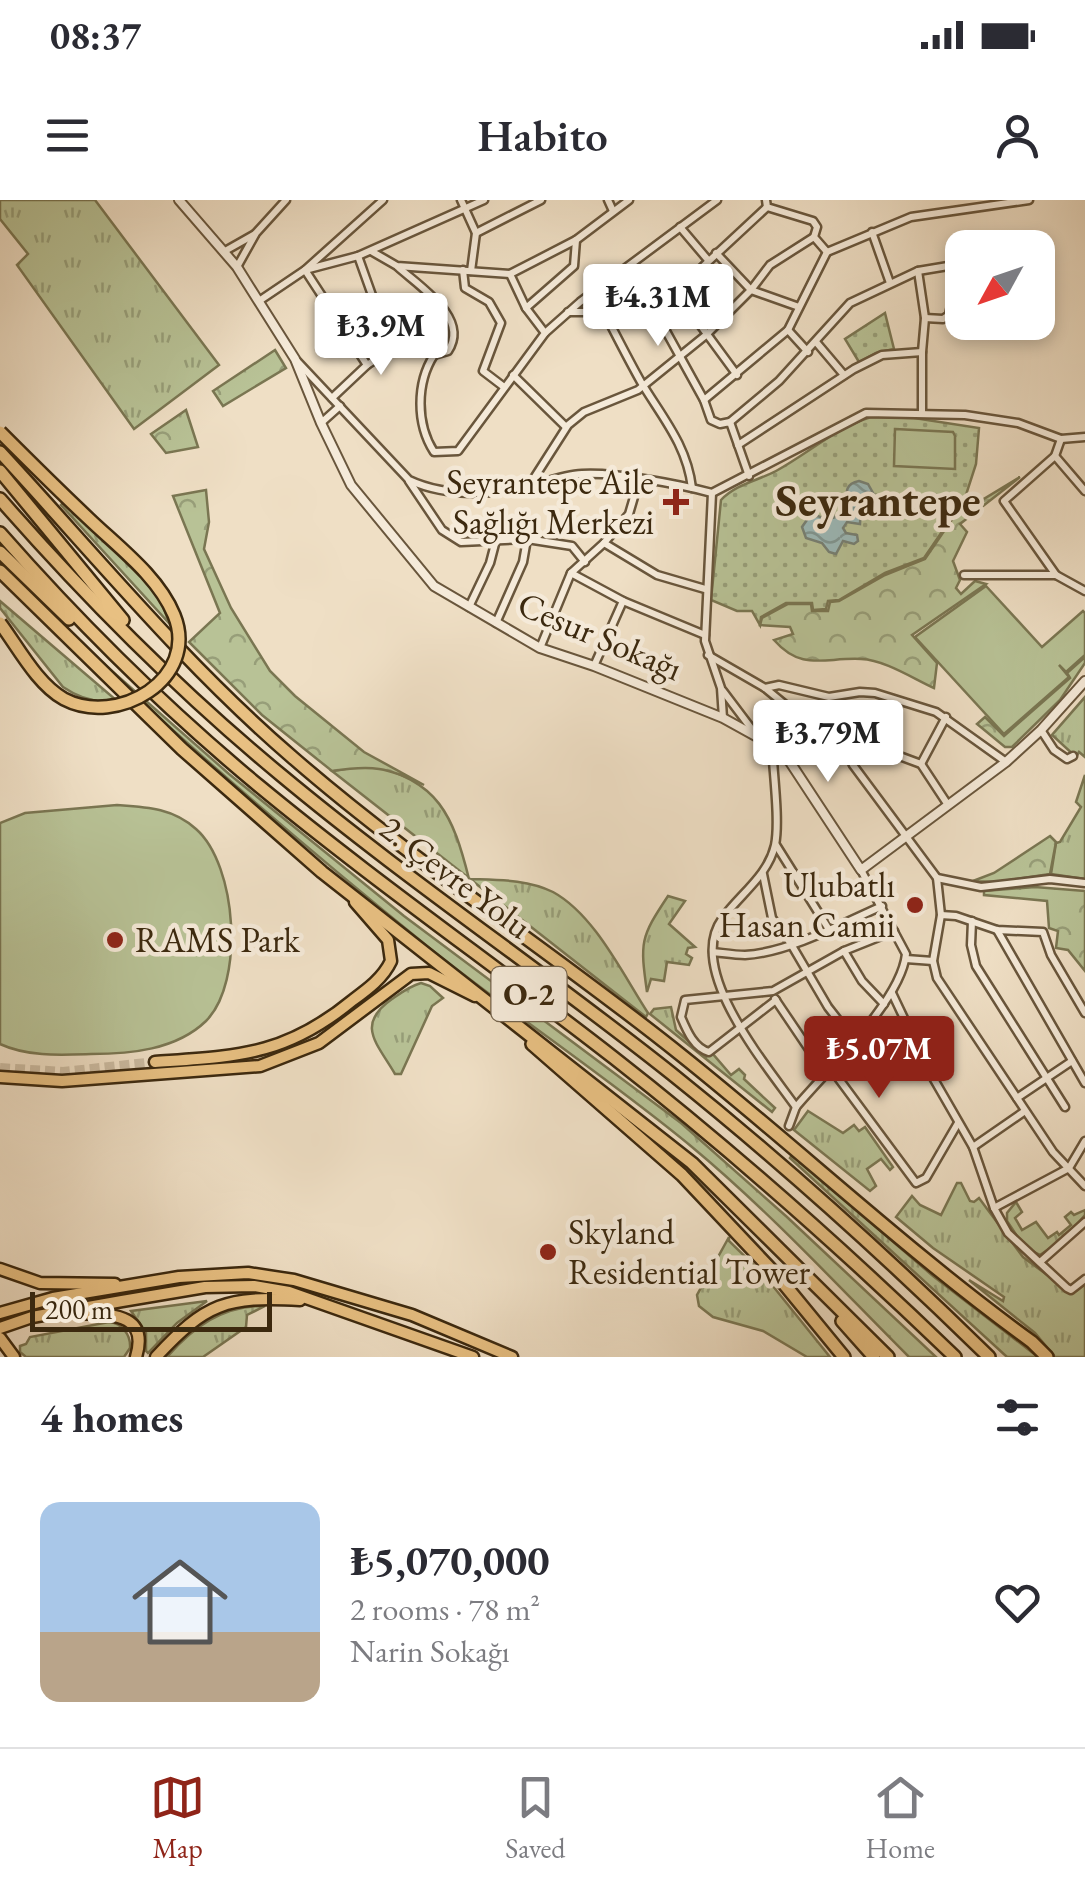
<!DOCTYPE html>
<meta charset="utf-8">
<style>
:root{--surface:#fff;--page:#f7f7f7;--text:#2b2b33;--muted:#7c7c81;--line:#e1e1e2;--accent:#8f2418}
body{margin:0;font-family:"EB Garamond",serif;background:var(--page);color:var(--text);height:100vh;display:flex;flex-direction:column;font-size:38px;white-space:nowrap}
*{box-sizing:border-box;margin:0}
p{font-size:32px;color:var(--muted)}
.icon{flex:none;width:55px;height:55px;fill:none;stroke:currentColor;stroke-width:2;stroke-linecap:round;stroke-linejoin:round}
.map{position:relative;height:1157px;overflow:hidden}
.panel{display:flex;flex-direction:column;background:var(--surface);flex:1}
.panel>*{flex:none}
.needle{width:65px;rotate:230deg}
.tools{position:absolute;left:945px;top:30px;display:grid;gap:20px}
.tools a{display:grid;place-items:center;width:110px;height:110px;border-radius:20px;background:var(--surface);box-shadow:0 5px 15px #0003;font-size:50px}
.scale{position:absolute;left:30px;bottom:25px;width:242px;box-sizing:border-box;padding-left:10px;border:5px solid #3c290f;border-top:0;font-size:28px;line-height:35px;white-space:nowrap;color:#3c290f;-webkit-text-stroke:8px #f5ead9;paint-order:stroke}
.price{position:absolute;translate:-50% -85px;padding:0 22px;border-radius:10px;background:#fff;color:#222;font-size:32px;line-height:65px;filter:drop-shadow(0 2px 5px #0008)}
.price::after{content:'';position:absolute;left:50%;top:60px;width:30px;height:22px;margin-left:-15px;background:inherit;clip-path:polygon(0 0,100% 0,50% 100%)}
.price.active{background:var(--accent);color:#fff}
ul{padding:0;list-style:none}
li{display:flex;align-items:center;gap:30px;height:250px;padding:0 40px}
li+li{border-top:2px solid var(--line)}
li span{display:grid;place-items:center;flex:none;width:280px;height:200px;border-radius:20px;color:#555}
li>.icon{margin-inline-start:auto}
span .icon{width:120px;height:120px;fill:#fffc;stroke-width:1}
li b{font-size:42px}
h2{display:flex;justify-content:space-between;align-items:center;height:120px;padding:0 40px;font-size:42px}
.status{display:flex;justify-content:space-between;align-items:center;height:70px;padding:0 50px;background:var(--surface);direction:ltr}
.status svg{height:28px;fill:currentColor}
header{display:flex;justify-content:space-between;align-items:center;height:130px;padding:0 40px;background:var(--surface);font-size:45px;font-weight:600}
.tab-bar{display:flex;justify-content:space-around;align-items:center;height:140px;border-top:2px solid var(--line);background:var(--surface);font-size:28px;color:var(--muted)}
.tab-bar a{display:grid;justify-items:center;gap:5px}
.tab-bar .active{color:var(--accent)}
.map>svg:first-child{display:block}
.grass{fill:url(#grass-tufts);stroke:#7a7652;stroke-width:2.5}
.forest{fill:url(#forest-crowns);stroke:#7a7652;stroke-width:2.5}
.park{fill:url(#park-dots);stroke:#7a7652;stroke-width:2.5}
.pitch{fill:#b8c296;stroke:#7a7652;stroke-width:2.5}
.water{fill:url(#water-waves);stroke:#768176;stroke-width:2.5}
.lines{fill:none;stroke-linecap:round;stroke-linejoin:round}
.primary-tunnel{stroke:#cbbba1;stroke-width:10;stroke-dasharray:10 5;stroke-linecap:butt}
.minor-casing{stroke:#69563c;stroke-width:11}
.tertiary-casing{stroke:#69563c;stroke-width:12}
.primary-casing{stroke:#3c290f;stroke-width:15}
.motorway-casing{stroke:#3c290f;stroke-width:16}
.minor{stroke:#f5ead9;stroke-width:6}
.tertiary{stroke:#f5ead9;stroke-width:8}
.primary{stroke:#e8c082;stroke-width:10}
.motorway{stroke:#e8c082;stroke-width:11}
.motorway-bridge-casing{stroke:#3c290f;stroke-width:16;stroke-linecap:butt}
.motorway-bridge{stroke:#e8c082;stroke-width:11}
.poi-dot{fill:#8f2418;stroke:#f5ead9;stroke-width:4}
.labels{text-anchor:middle;stroke-width:9;stroke-linejoin:round;paint-order:stroke}
.shield{fill:#f5ead9;stroke:#74634c;stroke-width:2.5}
.shield-label{font-size:32px;font-weight:bold;fill:#3c290f}
.poi-label{font-size:35px;fill:#3c290f;stroke:#f5ead9;text-anchor:end}
.street-label{font-size:35px;fill:#3c290f;stroke:#f5ead9}
.district-label{font-size:45px;font-weight:bold;fill:#3c290f;stroke:#f5ead9}
</style>
<div class="status"><b>08:37</b><svg viewBox="0 0 49 12"><path d="M0 12V9h3v3zM5 12V6h3v6zM10 12V3h3v9zM15 12V0h3v12zM26 1h20v11H26zM47 4h2v5h-2z"/></svg></div>
<header><svg class="icon" aria-label="menu" viewBox="0 0 24 24"><path d="M4 6h16M4 12h16M4 18h16"/></svg>Habito<svg class="icon" aria-label="person" viewBox="0 0 24 24"><circle cx="12" cy="8" r="4"/><path d="M4 21q1-7 8-7t8 7"/></svg></header>
<div class="map">
<svg width="1085" height="1157" viewBox="0 0 1085 1157">
<defs>
<pattern id="grass-tufts" width="24" height="20" patternUnits="userSpaceOnUse" patternTransform="scale(2.5)"><rect width="24" height="20" fill="#b8c296"/><path d="M3 7l-1-3M5 7V3M7 7l1-3M15 17l-1-3M17 17v-4M19 17l1-3" fill="none" stroke="#979e79"/></pattern>
<pattern id="forest-crowns" width="20" height="18" patternUnits="userSpaceOnUse" patternTransform="scale(2.5)"><rect width="20" height="18" fill="#b8c296"/><path d="M2 6a3 3 0 1 1 6 0M12 15a3 3 0 1 1 6 0" fill="none" stroke="#979e79"/></pattern>
<pattern id="park-dots" width="8" height="8" patternUnits="userSpaceOnUse" patternTransform="scale(2.5)"><rect width="8" height="8" fill="#b8c296"/><path d="M2 2h.1M6 6h.1" fill="none" stroke="#979e79" stroke-width="1.8" stroke-linecap="round"/></pattern>
<pattern id="water-waves" width="16" height="10" patternUnits="userSpaceOnUse" patternTransform="scale(2.5)"><rect width="16" height="10" fill="#9cbbbb"/><path d="M0 5q4-4 8 0t8 0" fill="none" stroke="#809896"/></pattern>
</defs>
<rect width="100%" height="100%" fill="#efdfc5"/>
<filter id="stains"><feTurbulence type="fractalNoise" baseFrequency=".002" numOctaves="4"/><feColorMatrix values="0 0 0 0 .2 0 0 0 0 .09 0 0 0 0 .02 0 0 0 .5 -.17"/></filter>
<radialGradient id="worn" r=".72"><stop offset=".6" stop-color="#630" stop-opacity="0"/><stop offset="1" stop-color="#630" stop-opacity=".3"/></radialGradient>
<!-- grass -->
<g class="grass">
<path d="M 0,0 L 95,0 L 219,165 L 134,229 L 17,65 L 28,54 L 0,19 Z"/>
<path d="M 63,303 C 94,331 161,381 168,422 L 61,305 Z"/>
<path d="M 0,401 L 116,500 C 96,504 79,498 63,487 L 0,408 Z"/>
<path d="M 96,457 L 229,574 L 404,716 L 681,923 L 787,1017 L 936,1157 L 909,1157 C 838,1086 769,1011 692,947 C 606,876 513,815 427,746 C 313,654 202,558 94,459 Z"/>
<path d="M 1085,497 L 1085,557 L 1079,552 L 1076,557 L 1052,535 Z"/>
<path d="M 370,565 C 438,580 453,615 469,679 C 497,680 527,679 553,692 C 595,715 623,775 648,813 L 646,817 L 332,571 Z"/>
<path d="M 1085,575 L 1085,679 L 1051,674 L 1056,643 L 1060,642 L 1081,607 L 1076,602 Z"/>
<path d="M 668,696 L 685,701 L 669,724 L 695,747 L 688,748 L 686,754 L 692,758 L 689,765 L 667,762 L 664,781 L 651,779 L 647,792 C 640,742 640,738 668,696 Z"/>
<path d="M 421,783 L 430,786 L 443,798 L 432,806 L 401,874 L 395,874 C 377,843 355,825 392,799 C 402,792 410,786 421,783 Z"/>
<path d="M 671,807 L 676,830 L 706,857 L 712,853 L 731,875 L 739,869 L 745,875 L 744,879 L 775,908 L 772,912 L 650,814 L 654,809 Z"/>
<path d="M 808,911 L 843,933 L 854,925 L 859,931 L 865,927 L 893,967 L 890,970 L 881,959 L 867,969 L 876,986 L 870,991 L 794,930 Z"/>
<path d="M 792,955 L 933,1076 L 1038,1157 L 1007,1157 L 790,958 Z"/>
<path d="M 957,983 L 961,983 L 970,1001 L 974,1002 L 979,998 L 1023,1057 L 1070,1092 L 1085,1084 L 1085,1157 L 1055,1157 L 1035,1133 L 969,1080 L 1003,1101 L 1004,1097 L 933,1048 L 896,1017 L 912,996 L 920,1005 L 941,1015 Z"/>
<path d="M 1016,1002 L 1022,1012 L 1015,1018 L 1022,1030 L 1036,1022 L 1048,1038 L 1057,1032 L 1059,1035 L 1071,1025 L 1065,1017 L 1071,1012 L 1074,1015 L 1085,1010 L 1085,1015 L 1065,1038 L 1040,1055 L 1025,1048 L 1007,1021 L 1007,1013 Z"/>
<path d="M 729,1037 L 729,1041 L 764,1075 L 830,1157 L 807,1157 L 763,1131 L 713,1117 L 699,1106 L 697,1095 Z"/>
<path d="M 207,1101 L 177,1123 L 148,1153 L 146,1151 L 146,1133 L 131,1111 Z"/>
<path d="M 265,1106 L 247,1115 L 246,1127 L 203,1157 L 167,1157 C 193,1127 223,1105 265,1106 Z"/>
<path d="M 109,1122 C 122,1123 131,1135 130,1148 L 124,1157 L 26,1157 L 20,1152 L 20,1146 L 26,1144 L 30,1137 Z"/>
</g>
<!-- forest -->
<g class="forest">
<path d="M 275,150 L 286,168 L 223,206 L 213,191 Z"/>
<path d="M 186,210 L 198,247 L 166,253 L 151,234 Z"/>
<path d="M 1020,277 L 960,324 L 967,332 L 953,361 L 960,380 L 956,388 L 961,394 L 975,381 L 986,384 L 912,435 L 937,463 L 934,488 C 912,478 885,460 861,459 C 825,457 802,472 774,440 L 793,434 L 790,427 L 760,425 L 762,418 L 788,404 L 811,404 L 812,411 L 828,411 L 830,402 L 839,401 L 885,375 L 925,359 L 966,299 L 977,303 Z"/>
<path d="M 206,290 L 209,322 L 204,349 L 231,408 L 270,471 L 295,496 L 364,552 L 424,585 C 387,567 372,565 332,571 L 262,515 L 189,442 L 220,413 L 173,296 Z"/>
<path d="M 1085,457 L 1085,463 L 1060,500 L 1012,547 L 1005,547 L 977,524 L 985,517 L 1004,536 L 1070,478 L 1067,473 Z"/>
<path d="M 1050,636 L 1056,642 L 1050,674 L 996,682 L 973,681 L 994,673 Z"/>
<path d="M 1035,687 L 1085,691 L 1085,771 L 1068,750 L 1056,748 L 1058,731 L 1049,728 L 1047,701 L 984,695 L 984,691 Z"/>
</g>
<!-- park -->
<g class="park">
<path d="M 885,113 L 894,149 L 876,153 L 859,162 L 845,139 Z"/>
<path d="M 871,217 L 914,218 L 979,228 L 976,264 L 965,298 L 924,358 L 885,373 L 839,400 L 828,401 L 826,409 L 813,410 L 812,403 L 786,403 L 761,417 L 760,425 L 752,411 L 737,411 L 711,400 L 721,300 C 736,284 757,281 776,271 C 809,253 835,228 871,217 Z"/>
</g>
<!-- pitch -->
<g class="pitch">
<path d="M 895,229 L 953,232 L 955,236 L 955,269 L 894,266 Z"/>
<path d="M 986,386 L 1042,447 L 1083,411 L 1085,413 L 1085,455 L 1066,472 L 1059,465 L 1069,477 L 1004,534 L 915,437 Z"/>
<path d="M 117,605 C 147,607 173,608 196,629 C 237,665 245,782 206,821 C 176,850 130,854 91,854 C 61,855 28,857 0,844 L 0,623 L 25,613 Z"/>
</g>
<!-- water -->
<path class="water" d="M 859,281 L 868,284 L 877,300 L 892,303 L 891,315 L 882,318 L 861,306 L 860,324 L 847,322 L 843,328 L 846,333 L 857,335 L 858,341 L 854,344 L 843,341 L 836,354 L 829,352 L 822,343 L 806,338 L 802,327 L 809,317 L 818,316 L 827,320 L 847,313 C 850,300 839,285 859,281 Z"/>
<g class="lines">
<!-- primary-tunnel -->
<path class="primary-tunnel" d="M 0,868 L 63,872 L 155,862"/>
<defs>
<g id="minor">
<path d="M 461,0 L 476,33 L 471,71"/>
<path d="M 608,0 L 613,11"/>
<path d="M 766,0 L 767,7 L 813,21 L 817,27 L 814,37 L 827,52"/>
<path d="M 680,27 L 708,60"/>
<path d="M 872,32 L 890,83"/>
<path d="M 476,33 L 541,0"/>
<path d="M 225,51 L 255,34"/>
<path d="M 371,51 L 397,66 L 510,74 L 576,40 L 629,0"/>
<path d="M 827,52 L 911,17 L 1029,0"/>
<path d="M 716,53 L 751,90 L 799,107"/>
<path d="M 358,56 L 373,98 L 434,155"/>
<path d="M 237,67 L 256,33 L 286,0"/>
<path d="M 398,67 C 420,87 470,118 448,151 L 434,155"/>
<path d="M 463,70 L 465,88 L 489,102 L 501,123 L 483,171 L 504,187"/>
<path d="M 918,71 L 925,118 L 922,152 L 922,214"/>
<path d="M 510,74 L 526,108"/>
<path d="M 676,83 L 690,111 L 737,175"/>
<path d="M 646,95 L 704,200 L 711,220 L 720,224 L 730,222 L 749,276"/>
<path d="M 259,101 L 305,70 L 383,0"/>
<path d="M 568,112 L 604,112 L 695,74 L 767,7"/>
<path d="M 604,112 C 616,135 628,159 641,182 C 662,217 687,245 692,288"/>
<path d="M 340,121 L 373,98"/>
<path d="M 788,130 L 808,152"/>
<path d="M 545,133 L 580,102 L 717,0"/>
<path d="M 816,142 L 844,175"/>
<path d="M 434,155 C 416,183 416,224 434,252 L 458,251 L 545,133 L 526,108 L 574,66 L 576,40"/>
<path d="M 297,161 L 409,280 C 441,295 479,295 514,290 C 537,286 559,275 582,274 C 616,272 678,284 712,293 L 866,213 L 965,215 L 1018,223 L 1061,239 L 1085,237"/>
<path d="M 367,165 L 305,70 L 358,56 L 484,0"/>
<path d="M 513,175 L 566,227"/>
<path d="M 332,198 L 367,165 L 412,136"/>
<path d="M 704,200 L 788,130 L 827,52"/>
<path d="M 730,222 L 779,181 L 850,103 L 918,71 L 954,65 L 959,68 L 949,115 L 943,119 L 925,118"/>
<path d="M 321,223 L 340,206"/>
<path d="M 1061,239 L 1055,256 L 1004,301 L 1056,375 L 1085,391"/>
<path d="M 738,245 L 854,169 L 882,155 L 922,152"/>
<path d="M 1055,256 L 1085,291"/>
<path d="M 409,281 L 442,330 L 461,342 L 527,339 L 572,346 L 585,362"/>
<path d="M 529,286 L 568,225 L 584,212 L 638,190 L 706,135 L 751,90 L 770,65 L 814,37"/>
<path d="M 712,293 L 705,441 L 721,488 L 723,518"/>
<path d="M 604,343 L 657,375 L 705,389"/>
<path d="M 571,373 L 623,401 L 705,435"/>
<path d="M 964,375 L 1056,375"/>
<path d="M 469,407 L 490,363 L 496,340"/>
<path d="M 496,423 L 523,362 L 527,339"/>
<path d="M 540,448 L 571,373 L 604,343 L 629,314 L 639,280"/>
<path d="M 708,455 L 765,488 L 805,521 L 921,564 L 948,605"/>
<path d="M 594,466 L 623,401"/>
<path d="M 765,488 L 779,485 L 829,497 L 860,492 L 875,493 L 936,512 L 1006,562"/>
<path d="M 723,491 L 757,536"/>
<path d="M 1041,530 L 1054,550 L 1067,559 L 1073,556"/>
<path d="M 840,536 L 853,565 L 937,678 L 941,715 L 933,761 L 937,778 L 1053,952 L 1085,986"/>
<path d="M 772,545 C 773,571 780,621 775,645 C 768,676 740,694 722,719 C 685,770 767,866 796,907"/>
<path d="M 921,564 L 946,517"/>
<path d="M 776,645 L 828,728"/>
<path d="M 763,674 L 772,718 L 791,744 L 828,807 L 853,839"/>
<path d="M 937,678 L 981,687 L 1050,679 L 1085,683"/>
<path d="M 941,715 L 956,716 L 997,730 L 1043,732 L 1051,755 L 1085,813"/>
<path d="M 972,721 L 971,745 L 976,766 L 1065,907"/>
<path d="M 997,730 L 1085,883"/>
<path d="M 844,751 L 862,781 L 884,804"/>
<path d="M 713,752 C 723,753 735,755 745,755 C 787,753 844,723 882,706"/>
<path d="M 906,759 L 933,761"/>
<path d="M 892,793 L 928,869 L 973,947 L 994,1008 L 1008,1033 L 1067,1088 L 1071,1090 L 1085,1079"/>
<path d="M 775,799 L 825,873"/>
<path d="M 776,800 L 709,852 C 694,848 687,831 681,817 L 685,800 L 773,791 L 844,751 L 894,731"/>
<path d="M 830,867 L 916,983 L 926,978 L 958,923"/>
<path d="M 1017,898 L 1072,861"/>
<path d="M 789,926 L 796,907 C 827,870 901,801 906,754 L 861,670"/>
<path d="M 973,947 L 1025,911"/>
<path d="M 994,1008 L 1069,968 L 1085,941"/>
<path d="M 1040,1062 L 1085,1022"/>
</g>
<path id="tertiary" d="M 179,0 L 237,67 L 295,159 L 321,223 L 351,285 L 434,386 L 540,448 L 594,466 L 723,518 L 772,545 L 790,562 L 861,670 L 1006,562 L 1041,530 L 1085,481"/>
<g id="primary">
<path d="M 155,862 C 238,856 285,856 353,800 C 368,789 383,778 391,761 L 388,740 L 355,702"/>
<path d="M 0,877 L 62,881 L 260,866 L 319,843 L 411,774 L 429,773 L 475,796"/>
<path d="M 0,1069 L 40,1083 L 115,1084"/>
<path d="M 0,1113 L 53,1098 L 179,1077 L 248,1073 L 294,1080 L 412,1115 L 512,1157"/>
<path d="M 77,1113 C 107,1115 150,1111 136,1157"/>
<path d="M 0,1128 L 32,1117 L 122,1101 L 205,1087 L 254,1086 L 289,1092 L 473,1157"/>
<path d="M 0,1138 L 14,1157"/>
<path d="M 156,1157 C 206,1103 226,1096 300,1100"/>
</g>
<g id="motorway">
<path d="M 0,252 C 96,356 185,465 292,557 C 415,664 554,753 681,855 C 800,950 908,1052 1032,1142 L 1047,1157"/>
<path d="M 0,271 L 123,420"/>
<path d="M 0,299 C 87,398 179,491 281,575 C 407,680 544,772 672,874 C 782,962 888,1058 989,1157"/>
<path d="M 0,333 C 80,424 166,509 259,586 C 374,681 496,766 614,858 C 733,951 846,1052 955,1157"/>
<path d="M 0,352 L 69,419"/>
<path d="M 0,371 L 182,549 L 322,672 L 692,963 L 888,1157"/>
<path d="M 532,844 L 682,975 L 780,1079 L 844,1157"/>
<path d="M 842,1121 L 874,1157"/>
</g>
</defs>
<!-- minor casing -->
<use href="#minor" class="minor-casing"/>
<!-- tertiary casing -->
<use href="#tertiary" class="tertiary-casing"/>
<!-- primary casing -->
<use href="#primary" class="primary-casing"/>
<!-- motorway casing -->
<use href="#motorway" class="motorway-casing"/>
<!-- minor -->
<use href="#minor" class="minor"/>
<!-- tertiary -->
<use href="#tertiary" class="tertiary"/>
<!-- primary -->
<use href="#primary" class="primary"/>
<!-- motorway -->
<use href="#motorway" class="motorway"/>
<defs>
<path id="motorway-bridge" d="M 0,232 C 29,261 58,290 88,318 C 117,346 158,376 174,415 C 200,479 117,527 64,499 C 37,484 18,447 0,423"/>
</defs>
<!-- motorway-bridge casing -->
<use href="#motorway-bridge" class="motorway-bridge-casing"/>
<!-- motorway-bridge -->
<use href="#motorway-bridge" class="motorway-bridge"/>
</g>
<!-- markers -->
<g class="poi-dot">
<path d="M671 287h10v10h10v10h-10v10h-10v-10h-10v-10h10z"/>
<circle cx="915" cy="705" r="10"/>
<circle cx="115" cy="740" r="10"/>
<circle cx="548" cy="1052" r="10"/>
</g>
<g class="labels">
<!-- shield labels -->
<rect class="shield" x="491.5" y="767" width="75" height="54" rx="8"/>
<g class="shield-label">
<text x="529" y="805">O-2</text>
</g>
<!-- poi labels -->
<g class="poi-label">
<text x="654" y="294">Seyrantepe Aile<tspan x="654" dy="40">Sağlığı Merkezi</tspan></text>
<text x="895" y="697">Ulubatlı<tspan x="895" dy="40">Hasan Camii</tspan></text>
<text x="135" y="752" text-anchor="start">RAMS Park</text>
<text x="568" y="1044" text-anchor="start">Skyland<tspan x="568" dy="40">Residential Tower</tspan></text>
</g>
<!-- street labels -->
<g class="street-label">
<text transform="translate(600 436) rotate(23)" y="12">Cesur Sokağı</text>
<text transform="translate(456 677) rotate(37)" y="12">2. Çevre Yolu</text>
</g>
<!-- district labels -->
<g class="district-label">
<text x="878" y="316">Seyrantepe</text>
</g>
</g>
<rect width="100%" height="100%" filter="url(#stains)"/>
<rect width="100%" height="100%" fill="url(#worn)"/>
</svg>
<div class="tools">
<a><svg class="needle" viewBox="-14 -14 28 28"><path d="M0-13l5 13h-10z" fill="#e53935"/><path d="M0 13l5-13h-10z" fill="#7c7c81"/></svg></a>
</div>
<div class="scale">200 m</div>
<b class="price" style="left:658px;top:149px">₺4.31M</b>
<b class="price" style="left:381px;top:178px">₺3.9M</b>
<b class="price" style="left:828px;top:585px">₺3.79M</b>
<b class="price active" style="left:879px;top:901px">₺5.07M</b>
</div>
<section class="panel">
<h2>4 homes<svg class="icon" aria-label="filters" viewBox="0 0 24 24"><path d="M4 7h16M4 17h16"/><circle cx="9" cy="7" r="2"/><circle cx="15" cy="17" r="2"/></svg></h2>
<ul>
<li><span style="background:linear-gradient(#a9c7e8 65%,#b9a48a 0)"><svg class="icon" aria-label="home" viewBox="0 0 24 24"><path d="M3 11l9-7 9 7M6 9v11h12V9"/></svg></span><div><b>₺5,070,000</b><p>2 rooms · 78 m²</p><p>Narin Sokağı</p></div><svg class="icon" aria-label="heart" viewBox="0 0 24 24"><path d="M12 20l-8-8c-3-5 5-10 8-4 3-6 11-1 8 4z"/></svg></li>
</ul>
</section>
<nav class="tab-bar">
<a class="active"><svg class="icon" aria-label="map" viewBox="0 0 24 24"><path d="M3 6l6-2 6 2 6-2v14l-6 2-6-2-6 2zM9 4v14M15 6v14"/></svg>Map</a>
<a><svg class="icon" aria-label="saved" viewBox="0 0 24 24"><path d="M7 4h10v16l-5-4-5 4z"/></svg>Saved</a>
<a><svg class="icon" aria-label="home" viewBox="0 0 24 24"><path d="M3 11l9-7 9 7M6 9v11h12V9"/></svg>Home</a>
</nav>
